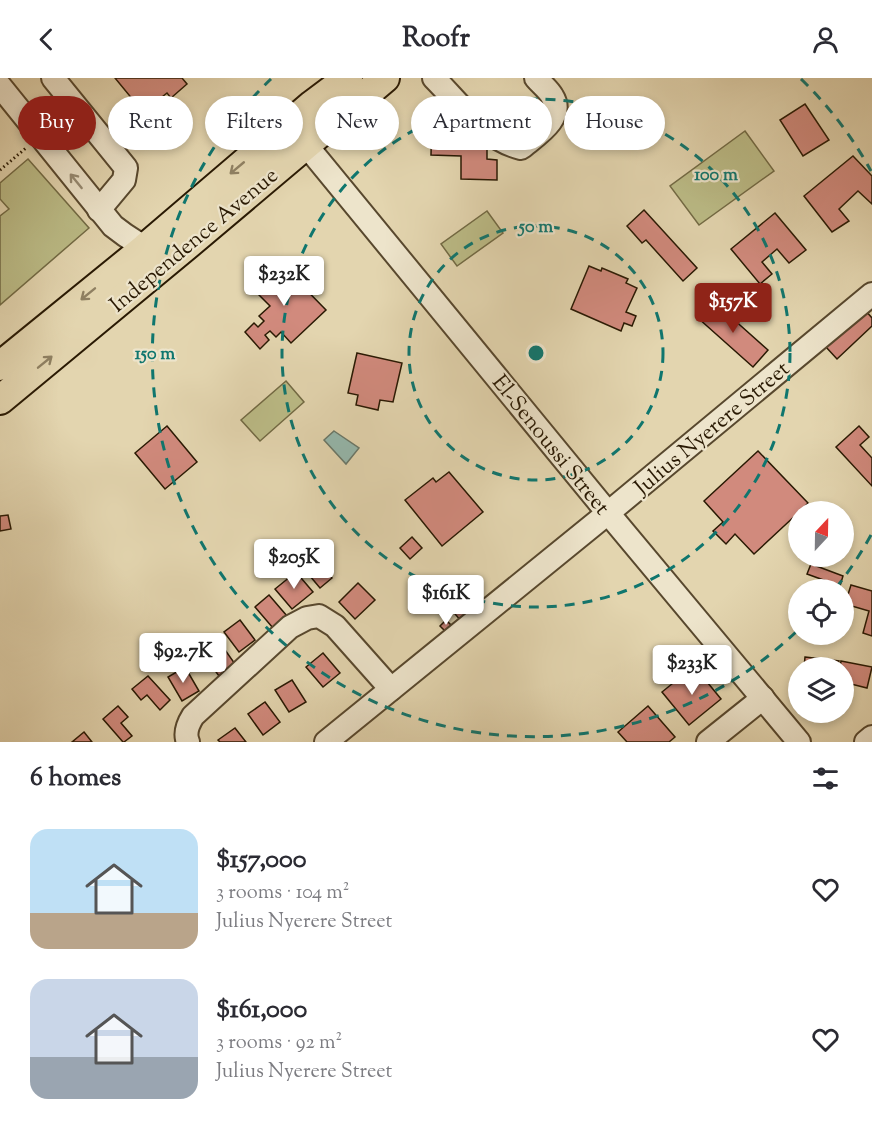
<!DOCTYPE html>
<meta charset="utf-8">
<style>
:root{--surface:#fff;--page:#f7f7f7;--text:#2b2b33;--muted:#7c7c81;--accent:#8f2418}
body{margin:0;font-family:"Sorts Mill Goudy",serif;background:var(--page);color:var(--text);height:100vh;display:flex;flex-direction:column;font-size:22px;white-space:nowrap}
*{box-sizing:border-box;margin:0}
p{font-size:20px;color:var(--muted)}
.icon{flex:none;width:33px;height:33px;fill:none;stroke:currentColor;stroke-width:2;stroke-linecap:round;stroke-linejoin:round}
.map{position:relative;height:664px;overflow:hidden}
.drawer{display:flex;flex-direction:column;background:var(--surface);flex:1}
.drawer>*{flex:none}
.top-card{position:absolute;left:18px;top:18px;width:837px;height:54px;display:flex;gap:12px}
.needle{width:39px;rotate:22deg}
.controls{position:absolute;left:788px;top:423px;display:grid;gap:12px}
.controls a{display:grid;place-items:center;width:66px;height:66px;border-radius:50%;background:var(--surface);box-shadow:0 3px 9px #0003;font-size:30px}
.price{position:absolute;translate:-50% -51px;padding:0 14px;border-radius:6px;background:#fff;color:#222;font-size:20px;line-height:39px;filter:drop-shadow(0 2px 3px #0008)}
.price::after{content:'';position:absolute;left:50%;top:36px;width:18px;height:14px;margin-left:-9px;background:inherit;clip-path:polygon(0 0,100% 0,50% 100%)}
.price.active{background:var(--accent);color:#fff}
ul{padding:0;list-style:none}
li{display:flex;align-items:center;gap:18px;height:150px;padding:0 30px}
li span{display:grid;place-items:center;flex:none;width:168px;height:120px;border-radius:18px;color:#555}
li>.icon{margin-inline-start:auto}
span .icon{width:72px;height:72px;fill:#fffc;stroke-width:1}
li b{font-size:26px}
h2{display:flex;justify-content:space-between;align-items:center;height:72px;padding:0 30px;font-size:26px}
.tag{padding:0 21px;border-radius:27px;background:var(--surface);box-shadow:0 3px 9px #0003;font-size:21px;line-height:54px}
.tag.active{background:var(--accent);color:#fff}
header{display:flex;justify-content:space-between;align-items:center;height:78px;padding:0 30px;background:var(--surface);font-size:27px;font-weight:700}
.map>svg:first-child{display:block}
.green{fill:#bbbb86;stroke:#726a44;stroke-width:1.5}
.water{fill:#95b8ad;stroke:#6a7869;stroke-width:1.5}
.building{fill:#d18a7d;stroke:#291903;stroke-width:1.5}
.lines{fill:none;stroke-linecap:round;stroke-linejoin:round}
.minor-casing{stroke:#58482e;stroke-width:26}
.major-casing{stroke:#291903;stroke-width:32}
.path{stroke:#291903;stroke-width:3;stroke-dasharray:1.5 3;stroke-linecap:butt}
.minor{stroke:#ede4cb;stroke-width:22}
.major{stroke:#e3d5af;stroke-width:28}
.oneway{stroke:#8f8062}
.oneway2{stroke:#958971}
.ring{fill:none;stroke:#0f766e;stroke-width:3;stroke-dasharray:10 8}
.labels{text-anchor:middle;stroke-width:4.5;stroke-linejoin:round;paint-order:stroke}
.street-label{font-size:22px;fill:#291903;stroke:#ede4cb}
.centre{fill:#0f766e;stroke:#ede4cb;stroke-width:3}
.ring-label{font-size:18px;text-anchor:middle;font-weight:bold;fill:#0f766e;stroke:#ede4cb;stroke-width:4.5;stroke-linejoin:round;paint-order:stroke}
</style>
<header><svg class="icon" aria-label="back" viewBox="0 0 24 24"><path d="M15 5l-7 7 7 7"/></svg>Roofr<svg class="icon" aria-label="person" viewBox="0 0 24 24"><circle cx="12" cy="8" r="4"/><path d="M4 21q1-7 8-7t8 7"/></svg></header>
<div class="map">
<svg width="872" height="664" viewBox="0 0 872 664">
<rect width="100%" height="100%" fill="#e3d5af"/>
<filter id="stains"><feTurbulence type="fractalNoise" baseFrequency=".00333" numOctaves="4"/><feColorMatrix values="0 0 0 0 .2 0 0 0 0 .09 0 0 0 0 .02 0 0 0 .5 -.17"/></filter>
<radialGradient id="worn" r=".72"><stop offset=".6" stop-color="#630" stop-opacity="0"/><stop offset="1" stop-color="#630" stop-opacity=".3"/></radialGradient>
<!-- green -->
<g class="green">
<path d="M 745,53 L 774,93 L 699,147 L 670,108 Z"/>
<path d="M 28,81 L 89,150 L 0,227 L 0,138 L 9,131 L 0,121 L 0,105 Z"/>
<path d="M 487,133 L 503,155 L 457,188 L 441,166 Z"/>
<path d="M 286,303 L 304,324 L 260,363 L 241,342 Z"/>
</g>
<!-- water -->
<path class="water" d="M 334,353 L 359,370 L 346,386 L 324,362 Z"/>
<!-- building -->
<g class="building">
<path d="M 115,0 L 182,0 L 187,6 L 171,20 L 167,15 L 143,34 Z"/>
<path d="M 805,26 L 829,62 L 803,78 L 780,42 Z"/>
<path d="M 432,38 L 457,39 L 456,53 L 487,54 L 487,81 L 497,82 L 497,102 L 461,101 L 461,78 L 431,77 Z"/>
<path d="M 853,78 L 872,98 L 872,126 L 858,113 L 839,131 L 849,143 L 832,154 L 804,118 Z"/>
<path d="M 644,132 L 697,190 L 683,203 L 646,162 L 642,165 L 627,148 Z"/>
<path d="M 775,135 L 806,172 L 789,185 L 777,171 L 762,184 L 772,196 L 760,206 L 731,171 Z"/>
<path d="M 279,184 L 326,232 L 291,265 L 281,254 L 276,259 L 270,253 L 265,257 L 269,262 L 260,271 L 245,254 L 254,245 L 258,249 L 264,243 L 259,238 L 270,228 L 252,210 Z"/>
<path d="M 589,188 L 601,193 L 602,190 L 628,201 L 626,205 L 637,210 L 626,234 L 636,238 L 632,248 L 624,245 L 621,253 L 571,231 Z"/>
<path d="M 713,223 L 768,272 L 753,289 L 698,240 Z"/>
<path d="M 865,232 L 872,240 L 872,248 L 837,281 L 826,269 Z"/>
<path d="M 357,275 L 402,285 L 393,324 L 380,322 L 378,332 L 356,327 L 358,317 L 348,315 Z"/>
<path d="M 167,348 L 197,384 L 165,411 L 135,375 Z"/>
<path d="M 859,348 L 869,359 L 860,367 L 872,380 L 872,408 L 836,369 Z"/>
<path d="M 758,373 L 808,425 L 800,434 L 798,434 L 798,435 L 754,476 L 735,456 L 726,466 L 713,453 L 723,444 L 704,423 Z"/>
<path d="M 449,394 L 483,434 L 442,468 L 405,422 L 433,400 L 436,404 Z"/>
<path d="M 8,437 L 11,451 L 0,453 L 0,438 Z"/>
<path d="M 412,459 L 422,470 L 410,481 L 400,470 Z"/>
<path d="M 811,486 L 843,498 L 840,508 L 807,496 Z"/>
<path d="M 322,488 L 332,500 L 320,510 L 310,498 Z"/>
<path d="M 296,494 L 313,514 L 292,531 L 275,511 Z"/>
<path d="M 358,505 L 375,522 L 355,541 L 339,524 Z"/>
<path d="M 851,507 L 872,513 L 872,558 L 863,555 L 869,533 L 845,526 Z"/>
<path d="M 269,517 L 287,538 L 273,550 L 255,529 Z"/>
<path d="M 469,526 L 475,534 L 462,544 L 455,536 Z"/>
<path d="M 240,542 L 255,562 L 239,574 L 224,554 Z"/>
<path d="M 446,542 L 453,549 L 447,555 L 440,548 Z"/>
<path d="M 216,559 L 235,586 L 219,598 L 199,571 Z"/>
<path d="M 323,575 L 340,595 L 323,609 L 306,589 Z"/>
<path d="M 805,579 L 839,583 L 838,590 L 804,590 Z"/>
<path d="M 841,583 L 872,589 L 867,610 L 843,604 L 843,590 L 840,590 Z"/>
<path d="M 694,588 L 721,621 L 689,647 L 662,614 Z"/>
<path d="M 185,589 L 199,613 L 182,623 L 168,599 Z"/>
<path d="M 148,598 L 170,622 L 160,632 L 147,617 L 141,622 L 132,611 Z"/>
<path d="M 292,602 L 306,624 L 289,634 L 275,612 Z"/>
<path d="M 265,624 L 280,644 L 263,657 L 248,636 Z"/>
<path d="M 118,628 L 128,639 L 121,645 L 132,658 L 124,664 L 123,664 L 103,641 Z"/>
<path d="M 648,628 L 675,659 L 669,664 L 627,664 L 618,654 Z"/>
<path d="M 235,650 L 246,664 L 220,664 L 218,662 Z"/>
<path d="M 84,654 L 92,664 L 72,664 Z"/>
</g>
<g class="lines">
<defs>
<g id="minor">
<path d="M 53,0 L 126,90 L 124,102 L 99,132"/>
<path d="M 434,0 C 460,26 484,61 521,70 C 535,58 566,40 552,18 C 548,11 541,6 536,0"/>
<path d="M 0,8 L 113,148 L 125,157 L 145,170"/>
<path d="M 306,67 L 608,435 L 799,664"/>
<path d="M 188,664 C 184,655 188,646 193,638 L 290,549 L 307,540 L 319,538 L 335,548 L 391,611"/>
<path d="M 326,664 L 608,435 L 872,216"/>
<path d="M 708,664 L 763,620"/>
<path d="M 866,664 L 872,659"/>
</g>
<g id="major">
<path d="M 0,288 L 145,170 L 312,27 L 348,0"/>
<path d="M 0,322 L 192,163 L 385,0"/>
</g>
</defs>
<!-- minor casing -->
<use href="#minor" class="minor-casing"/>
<!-- major casing -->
<use href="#major" class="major-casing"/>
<!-- path -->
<path class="path" d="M 0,92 L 26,70"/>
<!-- minor -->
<use href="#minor" class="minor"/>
<!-- major -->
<use href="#major" class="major"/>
</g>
<!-- one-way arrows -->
<defs><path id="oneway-shaft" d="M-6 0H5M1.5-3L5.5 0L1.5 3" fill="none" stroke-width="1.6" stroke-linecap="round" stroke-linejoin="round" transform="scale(1.5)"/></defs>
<g class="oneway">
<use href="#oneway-shaft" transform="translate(237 90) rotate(140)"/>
<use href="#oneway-shaft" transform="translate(88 216) rotate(141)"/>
<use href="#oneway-shaft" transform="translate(45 284) rotate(-39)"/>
</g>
<use class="oneway2" href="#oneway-shaft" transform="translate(76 103) rotate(-129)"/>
<!-- distance rings -->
<g class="ring">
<circle cx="536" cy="275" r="127"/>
<circle cx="536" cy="275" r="254"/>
<path d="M871 457A381 381 0 0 1 836 510M796 554A381 381 0 0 1 271 1M801 1A381 381 0 0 1 871 93"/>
</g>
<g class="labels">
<!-- street labels -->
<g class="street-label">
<text transform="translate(193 161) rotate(-40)" y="8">Independence Avenue</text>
<text transform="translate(711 349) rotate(-40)" y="8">Julius Nyerere Street</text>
<text transform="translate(552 366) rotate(51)" y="8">El-Senoussi Street</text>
</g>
</g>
<circle cx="536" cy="275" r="9" class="centre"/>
<g class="ring-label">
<text x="716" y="102">100 m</text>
<text x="536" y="154">50 m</text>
<text x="155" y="281">150 m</text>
</g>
<rect width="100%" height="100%" filter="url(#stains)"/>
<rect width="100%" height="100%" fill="url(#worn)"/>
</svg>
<div class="controls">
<a><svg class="needle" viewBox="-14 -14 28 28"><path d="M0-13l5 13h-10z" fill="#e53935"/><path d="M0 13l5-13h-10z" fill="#7c7c81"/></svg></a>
<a><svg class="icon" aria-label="locate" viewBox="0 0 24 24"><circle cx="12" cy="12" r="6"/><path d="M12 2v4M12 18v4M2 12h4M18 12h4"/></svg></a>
<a><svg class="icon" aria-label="layers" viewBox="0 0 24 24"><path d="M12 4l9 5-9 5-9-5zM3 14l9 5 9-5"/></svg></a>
</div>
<b class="price" style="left:284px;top:229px">$232K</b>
<b class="price active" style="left:733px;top:256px">$157K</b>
<b class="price" style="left:294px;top:512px">$205K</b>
<b class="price" style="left:446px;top:548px">$161K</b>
<b class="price" style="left:183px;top:606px">$92.7K</b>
<b class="price" style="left:692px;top:618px">$233K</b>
<div class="top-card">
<a class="tag active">Buy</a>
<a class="tag">Rent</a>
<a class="tag">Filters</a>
<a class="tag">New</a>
<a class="tag">Apartment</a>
<a class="tag">House</a>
</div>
</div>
<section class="drawer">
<h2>6 homes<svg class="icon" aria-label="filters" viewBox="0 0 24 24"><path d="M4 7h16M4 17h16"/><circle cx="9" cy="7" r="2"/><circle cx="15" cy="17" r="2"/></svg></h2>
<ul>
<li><span style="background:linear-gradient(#bfe0f5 70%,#b9a48a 0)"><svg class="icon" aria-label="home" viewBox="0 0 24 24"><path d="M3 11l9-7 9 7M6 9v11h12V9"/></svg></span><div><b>$157,000</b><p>3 rooms · 104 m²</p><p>Julius Nyerere Street</p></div><svg class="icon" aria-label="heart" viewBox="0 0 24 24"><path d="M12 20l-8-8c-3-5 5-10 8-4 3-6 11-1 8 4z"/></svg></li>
<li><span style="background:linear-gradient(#c9d6e8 65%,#9aa5b1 0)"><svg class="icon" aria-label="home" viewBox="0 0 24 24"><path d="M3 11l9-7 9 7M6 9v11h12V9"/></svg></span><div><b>$161,000</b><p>3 rooms · 92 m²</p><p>Julius Nyerere Street</p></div><svg class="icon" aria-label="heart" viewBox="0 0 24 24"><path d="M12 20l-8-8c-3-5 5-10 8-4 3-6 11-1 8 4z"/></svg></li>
</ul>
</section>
